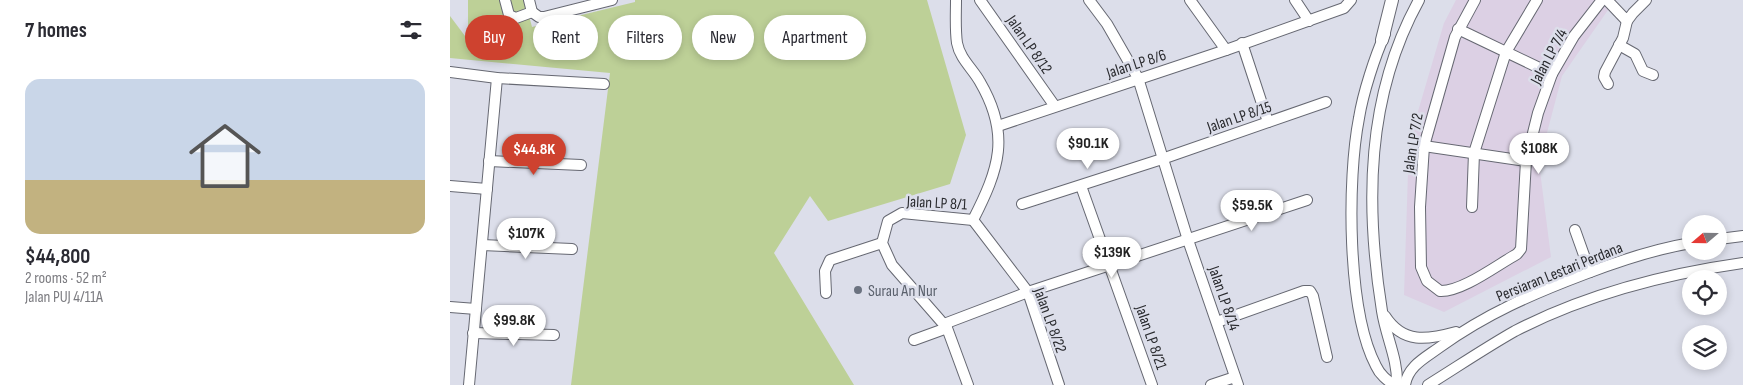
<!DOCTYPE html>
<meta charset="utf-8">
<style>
:root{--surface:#fff;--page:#f7f7f7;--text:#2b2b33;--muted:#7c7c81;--accent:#ce422f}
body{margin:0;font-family:"Sofia Sans Condensed",sans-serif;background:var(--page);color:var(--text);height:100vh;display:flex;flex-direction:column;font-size:19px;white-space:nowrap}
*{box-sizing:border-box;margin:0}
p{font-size:16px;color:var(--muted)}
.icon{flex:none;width:28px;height:28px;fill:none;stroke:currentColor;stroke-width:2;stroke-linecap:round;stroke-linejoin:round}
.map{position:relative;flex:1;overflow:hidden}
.drawer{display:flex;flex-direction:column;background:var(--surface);width:450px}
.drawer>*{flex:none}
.hud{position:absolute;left:15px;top:15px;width:475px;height:45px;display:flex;gap:10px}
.needle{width:32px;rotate:250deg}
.fabs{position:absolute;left:1232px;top:215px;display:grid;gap:10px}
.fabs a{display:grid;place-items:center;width:45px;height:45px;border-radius:50%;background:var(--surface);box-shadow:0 2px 8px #0003;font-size:25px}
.price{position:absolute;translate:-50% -42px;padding:0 11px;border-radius:18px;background:#fff;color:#222;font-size:16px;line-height:32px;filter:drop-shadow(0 1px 2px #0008)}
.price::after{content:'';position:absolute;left:50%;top:30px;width:15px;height:11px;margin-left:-8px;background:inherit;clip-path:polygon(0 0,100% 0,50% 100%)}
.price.current{background:var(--accent);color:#fff}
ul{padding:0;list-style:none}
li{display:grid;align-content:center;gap:10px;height:265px;padding:0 25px}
li span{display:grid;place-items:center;height:155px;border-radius:15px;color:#555}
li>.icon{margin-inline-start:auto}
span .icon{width:90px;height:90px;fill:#fffc;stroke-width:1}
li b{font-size:21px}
h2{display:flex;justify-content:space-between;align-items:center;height:60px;padding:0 25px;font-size:21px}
.tag{padding:0 18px;border-radius:22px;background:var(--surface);box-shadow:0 2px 8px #0003;font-size:18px;line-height:45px}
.tag.current{background:var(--accent);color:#fff}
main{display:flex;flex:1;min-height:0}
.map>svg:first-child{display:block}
.commercial{fill:#dcd0e4}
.green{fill:#bdd097}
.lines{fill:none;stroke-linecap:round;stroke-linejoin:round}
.minor-casing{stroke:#666872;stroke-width:12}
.major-casing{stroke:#666872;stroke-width:14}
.minor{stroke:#fff;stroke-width:10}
.major{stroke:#fff;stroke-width:12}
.worship-dot{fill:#6b7280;stroke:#dcdeea;stroke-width:2}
.labels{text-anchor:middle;stroke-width:5;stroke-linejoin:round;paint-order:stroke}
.street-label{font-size:16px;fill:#2a2b2f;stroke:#dcdeea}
.worship-label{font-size:16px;fill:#5b616d;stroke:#dcdeea;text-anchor:start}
</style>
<main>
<section class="drawer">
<h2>7 homes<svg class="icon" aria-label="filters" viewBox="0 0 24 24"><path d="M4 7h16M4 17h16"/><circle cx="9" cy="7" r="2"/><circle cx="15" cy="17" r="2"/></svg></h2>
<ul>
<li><span style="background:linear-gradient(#c9d6e8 65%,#c2b280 0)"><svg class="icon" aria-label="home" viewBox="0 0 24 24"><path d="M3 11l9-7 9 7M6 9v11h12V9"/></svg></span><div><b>$44,800</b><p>2 rooms · 52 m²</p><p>Jalan PUJ 4/11A</p></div></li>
</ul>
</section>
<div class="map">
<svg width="1293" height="385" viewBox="0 0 1293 385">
<rect width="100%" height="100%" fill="#dcdeea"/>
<!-- commercial -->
<path class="commercial" d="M 1006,0 L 1165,0 L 1112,76 L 1089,163 L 1101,257 L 994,312 L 954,295 L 959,142 L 994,23 Z"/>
<!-- green -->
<path class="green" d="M 18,0 L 75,0 L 82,27 L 185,2 L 185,0 L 477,0 L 516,135 L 500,184 L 378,221 L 360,196 L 324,253 L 404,385 L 121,385 L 160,73 L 0,58 L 0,16 L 18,40 Z"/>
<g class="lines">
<defs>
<g id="minor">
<path d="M 55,0 L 59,15 L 66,18 L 82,12 L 79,0"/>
<path d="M 506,0 C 506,14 505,29 507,43 C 510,59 523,69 530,82 C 561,135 549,169 523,220 L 452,213 L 438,221 L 432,243 L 442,265 L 497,328 L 518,385"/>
<path d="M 530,0 L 604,105"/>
<path d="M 639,0 L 657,24 L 688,78 L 738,240 L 788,385"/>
<path d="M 845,0 L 859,21"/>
<path d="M 1025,0 L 1005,37 L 974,146 L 970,207 L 971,267 L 977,281 L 990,291 C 1012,292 1047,265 1067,254 L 1071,249 L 1076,161 L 1088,113 L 1102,74 L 1124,36 L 1152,0"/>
<path d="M 1157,0 L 1177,21 L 1183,13 L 1196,0"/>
<path d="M 82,12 L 89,17 L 94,17 L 162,0"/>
<path d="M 1008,29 L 1102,74"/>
<path d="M 935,34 C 925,56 913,93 909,118 C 897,179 897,311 926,366 C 930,375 937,380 944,385"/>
<path d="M 792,43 L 818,122"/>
<path d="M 1169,45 L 1185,54 L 1193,71 L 1203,75"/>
<path d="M 776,50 L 894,8 L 901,0"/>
<path d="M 0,72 L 47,78 L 154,84"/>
<path d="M 1158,84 L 1154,77 L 1155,72 L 1173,38 L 1177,21"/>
<path d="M 548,126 L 776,50 L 740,0"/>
<path d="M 974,146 L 1076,161"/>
<path d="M 39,161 L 131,165"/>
<path d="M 0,186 L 37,189"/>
<path d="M 631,186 L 702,385"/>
<path d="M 572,204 L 712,159 L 876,102"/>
<path d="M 1022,207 L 1024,153 L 1056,52 L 1087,0"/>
<path d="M 523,220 L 578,292 L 609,385"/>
<path d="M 1125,230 L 1140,272"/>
<path d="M 1269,239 L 1293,236"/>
<path d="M 32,245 L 122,249"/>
<path d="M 376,293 L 375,271 L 380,260 L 432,243"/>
<path d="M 0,307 L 26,309"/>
<path d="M 935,316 C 953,344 977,340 1006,332"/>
<path d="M 767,322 L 854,291 L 860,291 L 863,296 L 877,357"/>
<path d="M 494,324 L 578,292 L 857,200"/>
<path d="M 23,333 L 104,335"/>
<path d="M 464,340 L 497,328"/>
<path d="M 19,385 L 47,78"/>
<path d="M 761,385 L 785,377"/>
<path d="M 947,385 C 948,359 936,337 932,311 C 915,205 916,96 969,0"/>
<path d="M 955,385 C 958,366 975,358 990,347 C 1036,314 1082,294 1135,274 C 1169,261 1205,249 1241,243"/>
<path d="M 978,385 C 1007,367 1035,348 1065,331 C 1135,295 1215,274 1293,263"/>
</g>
<path id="major" d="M 932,40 L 942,0"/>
</defs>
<!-- minor casing -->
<use href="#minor" class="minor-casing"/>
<!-- major casing -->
<use href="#major" class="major-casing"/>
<!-- minor -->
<use href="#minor" class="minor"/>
<!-- major -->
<use href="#major" class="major"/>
</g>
<!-- markers -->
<circle class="worship-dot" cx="408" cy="290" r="5"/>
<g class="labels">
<!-- street labels -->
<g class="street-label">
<text transform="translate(580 44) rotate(55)" y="6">Jalan LP 8/12</text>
<text transform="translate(1098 56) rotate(-62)" y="6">Jalan LP 7/4</text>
<text transform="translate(686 63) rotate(-18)" y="6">Jalan LP 8/6</text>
<text transform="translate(789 116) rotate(-19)" y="6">Jalan LP 8/15</text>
<text transform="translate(962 143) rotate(-81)" y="6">Jalan LP 7/2</text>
<text transform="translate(487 202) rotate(3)" y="6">Jalan LP 8/1</text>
<text transform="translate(1109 271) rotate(-22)" y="6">Persiaran Lestari Perdana</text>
<text transform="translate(775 298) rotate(71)" y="6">Jalan LP 8/14</text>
<text transform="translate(601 320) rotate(70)" y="6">Jalan LP 8/22</text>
<text transform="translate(702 337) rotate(71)" y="6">Jalan LP 8/21</text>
</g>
<!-- worship labels -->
<g class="worship-label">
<text x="418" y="296">Surau An Nur</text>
</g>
</g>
</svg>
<div class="fabs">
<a><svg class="needle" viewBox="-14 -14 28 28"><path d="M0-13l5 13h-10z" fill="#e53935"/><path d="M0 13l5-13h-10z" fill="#7c7c81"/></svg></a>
<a><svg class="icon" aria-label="locate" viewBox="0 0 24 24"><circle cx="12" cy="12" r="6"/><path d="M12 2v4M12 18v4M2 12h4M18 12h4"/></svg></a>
<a><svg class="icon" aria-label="layers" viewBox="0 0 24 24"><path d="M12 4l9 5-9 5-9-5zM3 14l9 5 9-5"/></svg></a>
</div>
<b class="price" style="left:638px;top:170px">$90.1K</b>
<b class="price" style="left:1089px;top:175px">$108K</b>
<b class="price current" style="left:84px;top:176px">$44.8K</b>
<b class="price" style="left:802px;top:232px">$59.5K</b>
<b class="price" style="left:76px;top:260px">$107K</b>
<b class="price" style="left:662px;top:279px">$139K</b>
<b class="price" style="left:64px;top:347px">$99.8K</b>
<div class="hud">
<a class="tag current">Buy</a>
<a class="tag">Rent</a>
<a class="tag">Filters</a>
<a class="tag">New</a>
<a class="tag">Apartment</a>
</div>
</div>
</main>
